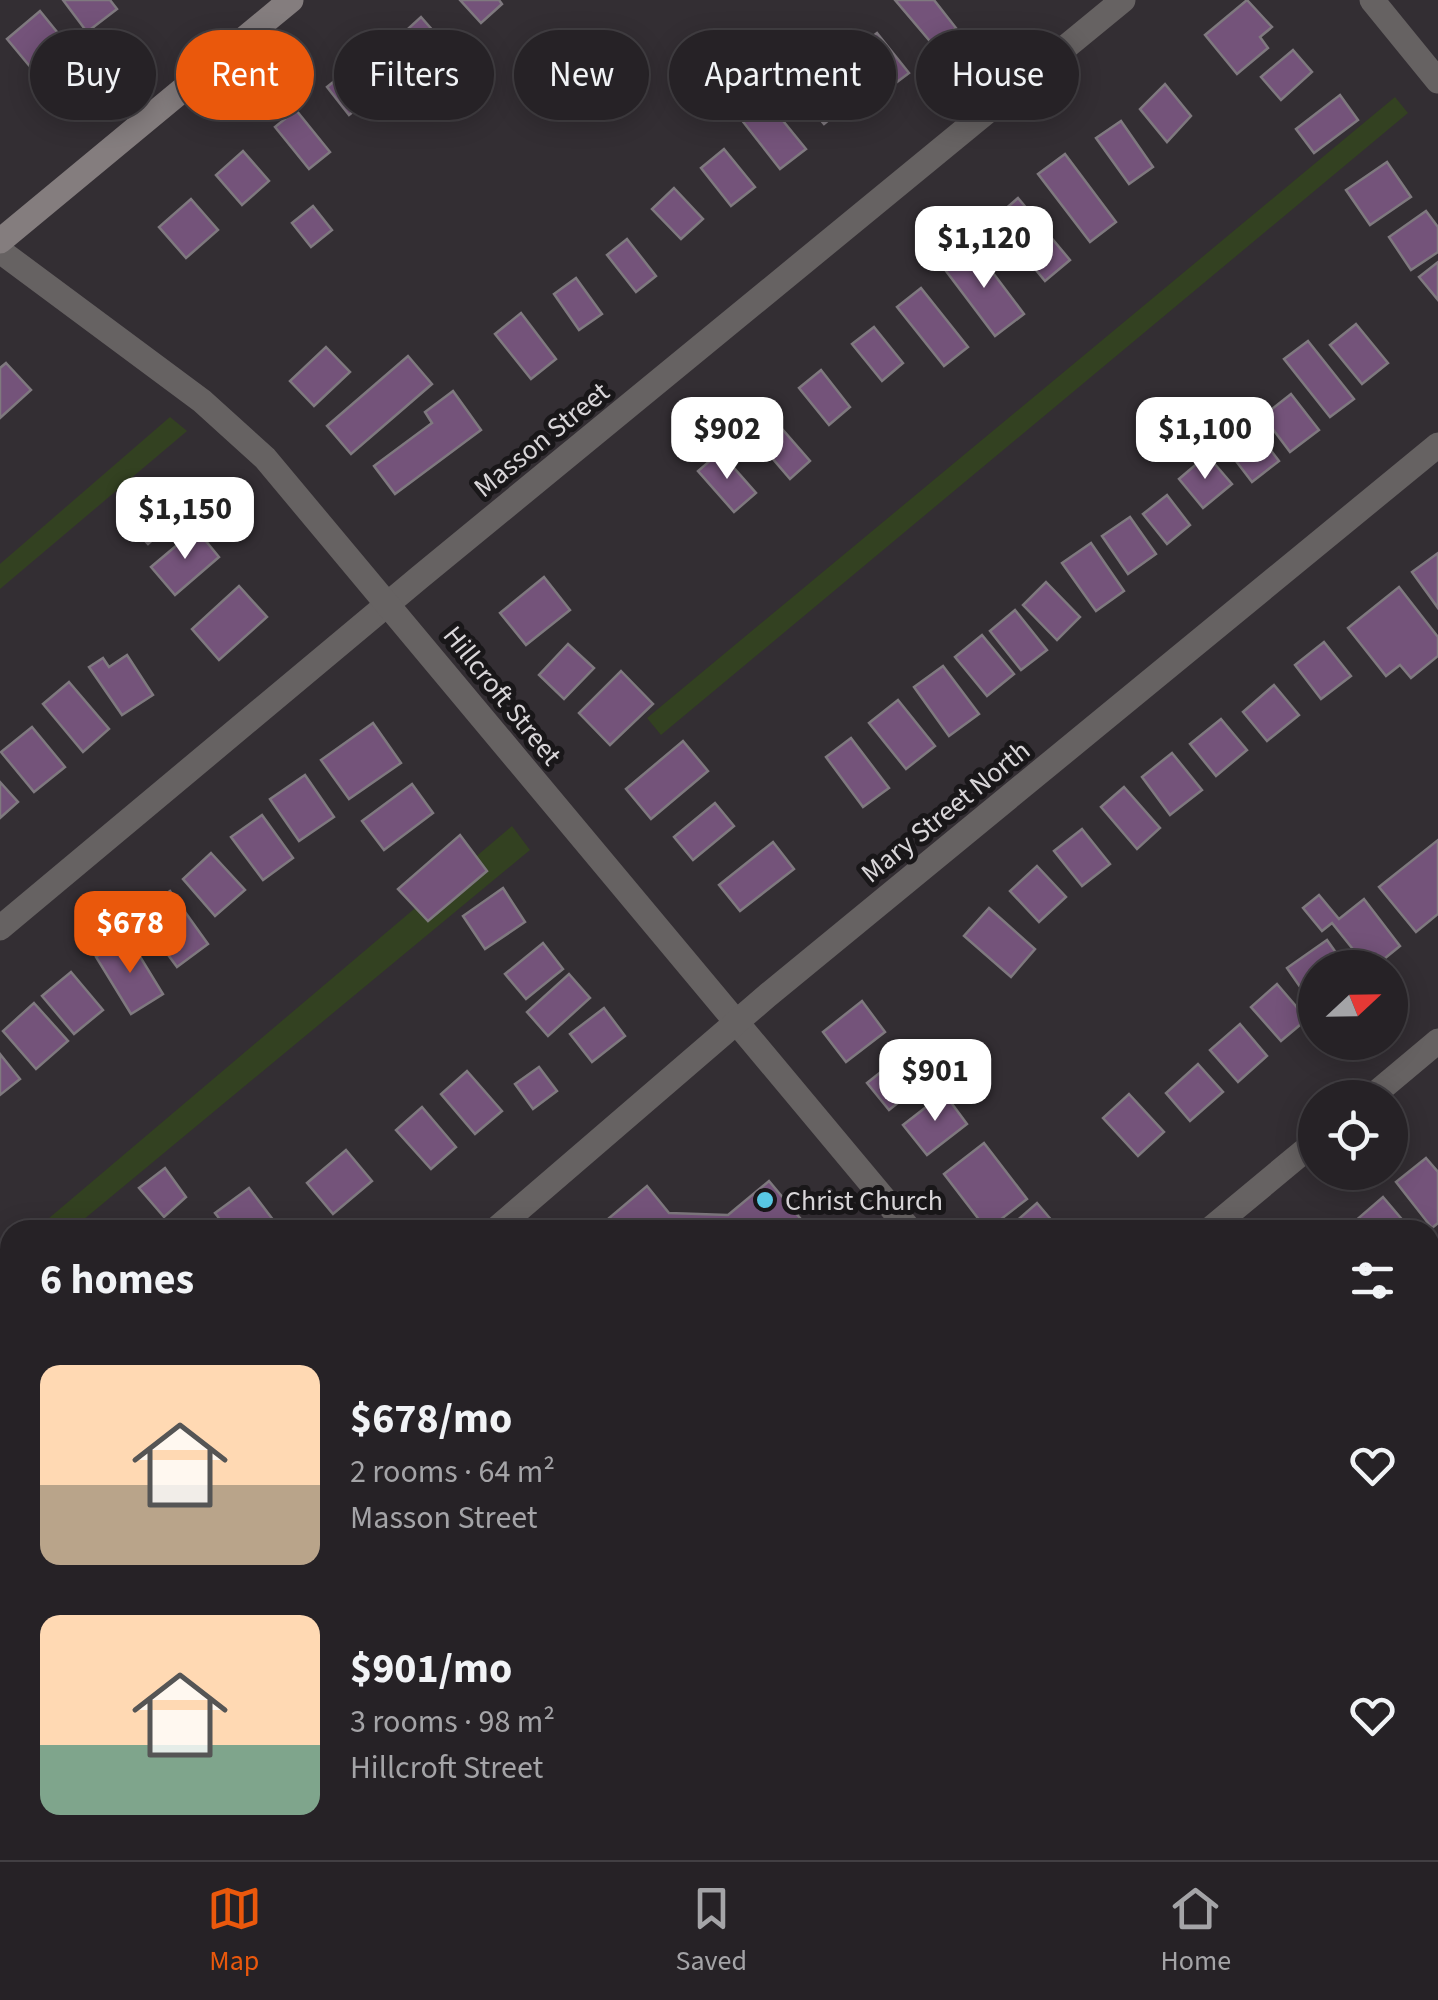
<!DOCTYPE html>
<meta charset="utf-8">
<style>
:root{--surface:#262226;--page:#2e2a2e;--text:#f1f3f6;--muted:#a4a4a7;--line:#423f43;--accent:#ea580c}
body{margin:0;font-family:"Source Sans 3",sans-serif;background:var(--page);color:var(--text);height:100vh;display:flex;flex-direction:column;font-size:38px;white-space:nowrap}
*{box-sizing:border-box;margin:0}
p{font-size:32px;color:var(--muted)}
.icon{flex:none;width:55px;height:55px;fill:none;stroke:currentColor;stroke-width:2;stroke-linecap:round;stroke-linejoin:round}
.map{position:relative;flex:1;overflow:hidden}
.sheet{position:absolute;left:0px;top:1220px;width:1440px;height:640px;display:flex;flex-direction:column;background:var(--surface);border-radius:30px 30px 0 0;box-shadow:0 5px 25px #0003,0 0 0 2px var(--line)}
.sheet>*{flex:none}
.top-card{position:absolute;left:30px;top:30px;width:1380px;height:90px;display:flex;gap:20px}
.needle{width:65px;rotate:68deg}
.controls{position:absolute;left:1298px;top:950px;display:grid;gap:20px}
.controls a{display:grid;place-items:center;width:110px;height:110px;border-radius:50%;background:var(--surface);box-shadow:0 5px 25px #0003,0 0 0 2px var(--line);font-size:50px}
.price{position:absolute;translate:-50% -85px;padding:0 22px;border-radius:20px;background:#fff;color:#222;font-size:32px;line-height:65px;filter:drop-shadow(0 2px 5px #0008)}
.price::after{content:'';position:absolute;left:50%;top:60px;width:30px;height:22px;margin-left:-15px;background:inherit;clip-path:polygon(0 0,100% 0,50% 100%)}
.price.active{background:var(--accent);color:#fff}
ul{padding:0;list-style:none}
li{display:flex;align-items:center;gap:30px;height:250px;padding:0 40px}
li span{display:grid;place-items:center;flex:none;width:280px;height:200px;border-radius:20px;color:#555}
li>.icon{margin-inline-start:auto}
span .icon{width:120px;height:120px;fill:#fffc;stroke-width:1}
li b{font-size:42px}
h2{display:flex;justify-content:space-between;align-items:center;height:120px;padding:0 40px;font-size:42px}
.chip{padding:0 35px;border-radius:45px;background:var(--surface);box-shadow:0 5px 25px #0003,0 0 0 2px var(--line);font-size:35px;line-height:90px}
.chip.active{background:var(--accent);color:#fff}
.menu{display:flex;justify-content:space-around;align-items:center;height:140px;border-top:2px solid var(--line);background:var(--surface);font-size:28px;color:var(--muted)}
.menu a{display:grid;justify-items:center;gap:5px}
.menu .active{color:var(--accent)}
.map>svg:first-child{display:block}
.green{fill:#334121}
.building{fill:#74537a;stroke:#7f797f;stroke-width:2.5}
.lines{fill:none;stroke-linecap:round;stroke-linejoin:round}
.minor{stroke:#666262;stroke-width:25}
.tertiary{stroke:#666262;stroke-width:25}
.secondary{stroke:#847d7e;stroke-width:25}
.poi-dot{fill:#59c8e4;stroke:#191719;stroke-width:4}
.labels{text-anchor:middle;stroke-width:10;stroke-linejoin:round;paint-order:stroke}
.street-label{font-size:28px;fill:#d9d6d9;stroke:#191719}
.poi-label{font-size:28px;fill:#d9d6d9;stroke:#191719;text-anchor:start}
</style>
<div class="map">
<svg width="1438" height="1860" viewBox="0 0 1438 1860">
<rect width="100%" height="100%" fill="#332e33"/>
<!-- green -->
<g class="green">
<path d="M 1395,97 L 1408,113 L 661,735 L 647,718 Z"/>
<path d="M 170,417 L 187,431 L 0,589 L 0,564 Z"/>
<path d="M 512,826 L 530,850 L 71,1230 L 35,1230 Z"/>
</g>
<!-- building -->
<g class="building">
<path d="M 63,0 L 110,0 L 117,9 L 87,32 Z"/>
<path d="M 460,0 L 499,0 L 502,4 L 481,23 Z"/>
<path d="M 895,0 L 934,0 L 956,28 L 934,46 Z"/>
<path d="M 1247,0 L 1272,27 L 1260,37 L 1268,48 L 1237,74 L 1205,35 Z"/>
<path d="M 40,11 L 75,54 L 42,81 L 7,39 Z"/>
<path d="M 421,17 L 449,49 L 416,78 L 388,47 Z"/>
<path d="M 877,33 L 909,73 L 885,91 L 855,50 Z"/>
<path d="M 1293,50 L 1312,72 L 1281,100 L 1261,77 Z"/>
<path d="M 807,55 L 848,104 L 824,124 L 783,75 Z"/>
<path d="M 358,62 L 381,90 L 349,115 L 327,87 Z"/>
<path d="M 1165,84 L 1191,116 L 1167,142 L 1140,109 Z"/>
<path d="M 762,95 L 806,149 L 780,169 L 737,114 Z"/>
<path d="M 1340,95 L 1358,120 L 1314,153 L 1296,129 Z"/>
<path d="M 296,110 L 330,152 L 309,169 L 275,127 Z"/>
<path d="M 1121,121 L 1153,167 L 1129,184 L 1096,138 Z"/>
<path d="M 724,149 L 755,187 L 731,206 L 701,168 Z"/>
<path d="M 243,151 L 269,181 L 242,205 L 216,175 Z"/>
<path d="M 1065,154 L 1116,222 L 1090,242 L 1038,174 Z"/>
<path d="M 1387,162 L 1411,197 L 1370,225 L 1346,190 Z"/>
<path d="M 674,188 L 703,219 L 681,239 L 652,209 Z"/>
<path d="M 1018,198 L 1070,260 L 1045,281 L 994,219 Z"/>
<path d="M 191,199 L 218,230 L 186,258 L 159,227 Z"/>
<path d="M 313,206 L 332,230 L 311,247 L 292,223 Z"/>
<path d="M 1426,211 L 1438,227 L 1438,252 L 1411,270 L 1389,237 Z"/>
<path d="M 627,239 L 656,276 L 636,292 L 607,255 Z"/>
<path d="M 972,245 L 1024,314 L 995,336 L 943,267 Z"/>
<path d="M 1438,262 L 1438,300 L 1419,277 Z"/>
<path d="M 576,278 L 602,314 L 579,330 L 554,294 Z"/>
<path d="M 921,288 L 968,347 L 944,366 L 897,307 Z"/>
<path d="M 521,313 L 556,359 L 531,379 L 495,334 Z"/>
<path d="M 1356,324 L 1388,363 L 1362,384 L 1330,345 Z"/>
<path d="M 874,327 L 903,363 L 882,381 L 852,344 Z"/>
<path d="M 1308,341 L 1354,399 L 1330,417 L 1284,359 Z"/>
<path d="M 326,347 L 350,372 L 314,406 L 290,381 Z"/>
<path d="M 408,356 L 432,384 L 351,454 L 327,426 Z"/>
<path d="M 6,363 L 31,390 L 0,418 L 0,368 Z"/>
<path d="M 821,370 L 850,407 L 829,425 L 799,388 Z"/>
<path d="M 453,391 L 481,430 L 395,494 L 374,466 L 432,423 L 425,412 Z"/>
<path d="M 1291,394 L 1319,430 L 1290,452 L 1263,416 Z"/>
<path d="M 763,407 L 810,461 L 790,479 L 743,424 Z"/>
<path d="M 1250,423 L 1279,461 L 1252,482 L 1223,444 Z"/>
<path d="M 720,452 L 756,493 L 734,512 L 698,471 Z"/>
<path d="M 1207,455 L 1232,484 L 1203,508 L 1179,479 Z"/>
<path d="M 157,483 L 183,512 L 148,544 L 122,516 Z"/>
<path d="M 1167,495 L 1190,525 L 1167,544 L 1143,514 Z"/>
<path d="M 1130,517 L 1156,554 L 1128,574 L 1102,536 Z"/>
<path d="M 196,529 L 219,557 L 175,595 L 151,567 Z"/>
<path d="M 1091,543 L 1124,591 L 1096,611 L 1062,563 Z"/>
<path d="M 1438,553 L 1438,608 L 1412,572 Z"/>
<path d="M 544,577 L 570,610 L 526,645 L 500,613 Z"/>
<path d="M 1046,582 L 1080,617 L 1057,640 L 1023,605 Z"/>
<path d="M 239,586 L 267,617 L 219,660 L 192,629 Z"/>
<path d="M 1399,587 L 1438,637 L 1438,656 L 1411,678 L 1400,665 L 1386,676 L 1348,628 Z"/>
<path d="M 1015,610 L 1047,650 L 1021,670 L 990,631 Z"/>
<path d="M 982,635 L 1014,674 L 987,696 L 955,657 Z"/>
<path d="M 1324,642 L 1351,676 L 1321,699 L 1295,665 Z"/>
<path d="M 568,644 L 594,668 L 564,699 L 539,675 Z"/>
<path d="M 127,655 L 153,695 L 122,715 L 89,667 L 103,658 L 109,667 Z"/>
<path d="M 943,666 L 979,714 L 949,736 L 914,687 Z"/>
<path d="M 621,671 L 653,704 L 610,745 L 579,713 Z"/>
<path d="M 69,682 L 109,729 L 83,752 L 43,704 Z"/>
<path d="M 1274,685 L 1299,715 L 1267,741 L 1243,712 Z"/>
<path d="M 898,700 L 935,746 L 906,769 L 869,723 Z"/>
<path d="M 1221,719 L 1247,750 L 1216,776 L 1190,744 Z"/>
<path d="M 373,723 L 401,763 L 349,799 L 321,760 Z"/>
<path d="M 32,727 L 65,767 L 34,792 L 1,752 Z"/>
<path d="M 851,738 L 889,788 L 863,807 L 826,757 Z"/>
<path d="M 683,741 L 708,771 L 651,819 L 626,789 Z"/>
<path d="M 1172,753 L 1202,790 L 1170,815 L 1142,777 Z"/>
<path d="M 305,775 L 334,817 L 299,841 L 270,799 Z"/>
<path d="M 0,782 L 18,802 L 0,818 Z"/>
<path d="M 412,784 L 433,813 L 384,850 L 362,821 Z"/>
<path d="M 1124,787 L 1160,828 L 1137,849 L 1101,807 Z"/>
<path d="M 715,803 L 734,826 L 693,860 L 674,837 Z"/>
<path d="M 262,815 L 293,858 L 263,880 L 231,837 Z"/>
<path d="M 1082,829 L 1110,864 L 1082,886 L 1054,851 Z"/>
<path d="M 460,835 L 487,871 L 428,921 L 398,889 Z"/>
<path d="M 1438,840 L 1438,914 L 1416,932 L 1379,887 Z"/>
<path d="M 773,842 L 794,869 L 740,911 L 719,885 Z"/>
<path d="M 211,853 L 245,890 L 215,916 L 183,879 Z"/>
<path d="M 1037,866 L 1066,897 L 1039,922 L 1010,891 Z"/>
<path d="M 503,888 L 525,922 L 485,949 L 463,916 Z"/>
<path d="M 170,891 L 208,944 L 177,967 L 138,914 Z"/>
<path d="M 1319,895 L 1339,919 L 1364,899 L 1400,946 L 1373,968 L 1368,968 L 1332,923 L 1322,931 L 1303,908 Z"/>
<path d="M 989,908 L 1035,949 L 1011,977 L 964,936 Z"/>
<path d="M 128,937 L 163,994 L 131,1014 L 96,957 Z"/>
<path d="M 1327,940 L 1347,968 L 1315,968 L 1314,1007 L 1287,968 Z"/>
<path d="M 543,943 L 563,969 L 526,999 L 505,974 Z"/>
<path d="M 71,972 L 103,1010 L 74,1034 L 42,996 Z"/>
<path d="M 569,974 L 590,998 L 548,1036 L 527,1012 Z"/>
<path d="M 1277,984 L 1307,1019 L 1281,1041 L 1251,1007 Z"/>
<path d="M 862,1001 L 885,1032 L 846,1062 L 823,1032 Z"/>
<path d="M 34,1003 L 68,1041 L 36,1069 L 3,1031 Z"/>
<path d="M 604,1008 L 625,1036 L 592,1062 L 570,1034 Z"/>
<path d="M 1240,1024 L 1267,1056 L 1238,1082 L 1210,1050 Z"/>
<path d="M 906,1052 L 928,1079 L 889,1110 L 867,1083 Z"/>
<path d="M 0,1054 L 20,1079 L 0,1095 Z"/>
<path d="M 1198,1064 L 1223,1092 L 1190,1121 L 1166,1093 Z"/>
<path d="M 539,1067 L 557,1091 L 533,1109 L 515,1084 Z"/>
<path d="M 467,1071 L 502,1111 L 475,1134 L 441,1094 Z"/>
<path d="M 944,1093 L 967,1124 L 927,1155 L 903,1125 Z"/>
<path d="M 1129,1094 L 1164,1132 L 1138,1156 L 1103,1118 Z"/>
<path d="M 422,1107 L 456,1147 L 431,1169 L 396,1130 Z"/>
<path d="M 984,1143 L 1027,1199 L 987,1230 L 944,1174 Z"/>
<path d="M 346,1150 L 372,1181 L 333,1214 L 307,1183 Z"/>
<path d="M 1426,1158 L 1438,1172 L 1438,1223 L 1432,1228 L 1396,1182 Z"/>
<path d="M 165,1168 L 186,1197 L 164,1217 L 139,1188 Z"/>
<path d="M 769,1181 L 810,1230 L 595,1230 L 647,1186 L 669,1213 L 728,1215 Z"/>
<path d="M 249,1188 L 277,1225 L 270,1230 L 228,1230 L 215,1213 Z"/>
<path d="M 1383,1197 L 1411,1230 L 1361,1230 L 1354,1222 Z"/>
<path d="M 1037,1203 L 1059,1229 L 1006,1230 Z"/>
<path d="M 1430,1598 L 1438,1608 L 1438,1694 L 1430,1684 Z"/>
<path d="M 219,1850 L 267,1850 L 275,1860 L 207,1860 Z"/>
<path d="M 585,1850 L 630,1850 L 618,1860 L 594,1860 Z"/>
<path d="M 862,1850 L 914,1850 L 900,1860 L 869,1860 Z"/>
</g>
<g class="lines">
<!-- minor -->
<g class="minor">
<path d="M 1372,0 L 1438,81"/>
<path d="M 0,928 L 420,577 L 1123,0"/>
<path d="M 1370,1098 L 1438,1041"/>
<path d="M 1209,1230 L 1315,1142"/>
<path d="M 0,1743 L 10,1754"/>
<path d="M 91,1850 L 100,1860"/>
<path d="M 776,1850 L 785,1860"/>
</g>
<!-- tertiary -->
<g class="tertiary">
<path d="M 0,251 L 202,401 L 265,458 L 910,1230"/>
<path d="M 495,1230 L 768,995 L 1438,445"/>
<path d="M 0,1640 L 10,1632"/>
<path d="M 1179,1850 L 1180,1860"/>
</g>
<!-- secondary -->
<path class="secondary" d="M 0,241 L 291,0"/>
</g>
<!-- markers -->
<circle class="poi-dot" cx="765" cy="1200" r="10"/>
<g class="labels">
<!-- street labels -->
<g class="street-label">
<text transform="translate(541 439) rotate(-39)" y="10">Masson Street</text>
<text transform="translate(503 695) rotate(51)" y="10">Hillcroft Street</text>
<text transform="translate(945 811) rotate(-39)" y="10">Mary Street North</text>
</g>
<!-- poi labels -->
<g class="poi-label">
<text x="785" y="1210">Christ Church</text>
</g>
</g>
</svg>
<div class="controls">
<a><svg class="needle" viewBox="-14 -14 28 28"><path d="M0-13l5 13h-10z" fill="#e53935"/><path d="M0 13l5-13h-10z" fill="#a4a4a7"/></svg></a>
<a><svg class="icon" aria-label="locate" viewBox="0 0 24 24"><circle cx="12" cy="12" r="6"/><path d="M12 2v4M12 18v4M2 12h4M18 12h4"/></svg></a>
</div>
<b class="price" style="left:984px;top:291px">$1,120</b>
<b class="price" style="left:727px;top:482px">$902</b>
<b class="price" style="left:1205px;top:482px">$1,100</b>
<b class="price" style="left:185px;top:562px">$1,150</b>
<b class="price active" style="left:130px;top:976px">$678</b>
<b class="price" style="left:935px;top:1124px">$901</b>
<div class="top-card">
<a class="chip">Buy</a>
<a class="chip active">Rent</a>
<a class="chip">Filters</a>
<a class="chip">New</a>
<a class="chip">Apartment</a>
<a class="chip">House</a>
</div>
<section class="sheet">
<h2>6 homes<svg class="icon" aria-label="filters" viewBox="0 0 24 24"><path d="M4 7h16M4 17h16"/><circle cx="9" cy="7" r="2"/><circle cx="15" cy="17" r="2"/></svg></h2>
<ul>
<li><span style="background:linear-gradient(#ffd9b3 60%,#b9a48a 0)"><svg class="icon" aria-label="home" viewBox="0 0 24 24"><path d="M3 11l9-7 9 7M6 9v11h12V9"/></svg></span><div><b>$678/mo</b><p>2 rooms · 64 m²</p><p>Masson Street</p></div><svg class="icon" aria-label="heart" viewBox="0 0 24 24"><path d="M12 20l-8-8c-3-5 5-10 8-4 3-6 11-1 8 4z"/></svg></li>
<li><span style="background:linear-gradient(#ffd9b3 65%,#7fa58c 0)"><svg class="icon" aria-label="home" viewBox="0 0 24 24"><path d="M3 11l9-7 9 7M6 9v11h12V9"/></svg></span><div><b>$901/mo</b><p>3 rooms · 98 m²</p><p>Hillcroft Street</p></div><svg class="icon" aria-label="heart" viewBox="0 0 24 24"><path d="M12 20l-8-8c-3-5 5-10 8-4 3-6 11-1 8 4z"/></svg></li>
</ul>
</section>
</div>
<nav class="menu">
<a class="active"><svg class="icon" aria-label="map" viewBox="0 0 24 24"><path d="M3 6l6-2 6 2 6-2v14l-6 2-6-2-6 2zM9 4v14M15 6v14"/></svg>Map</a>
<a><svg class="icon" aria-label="saved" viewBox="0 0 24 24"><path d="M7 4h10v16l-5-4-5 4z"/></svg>Saved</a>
<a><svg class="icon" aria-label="home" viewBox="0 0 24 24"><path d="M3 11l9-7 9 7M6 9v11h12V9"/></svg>Home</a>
</nav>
